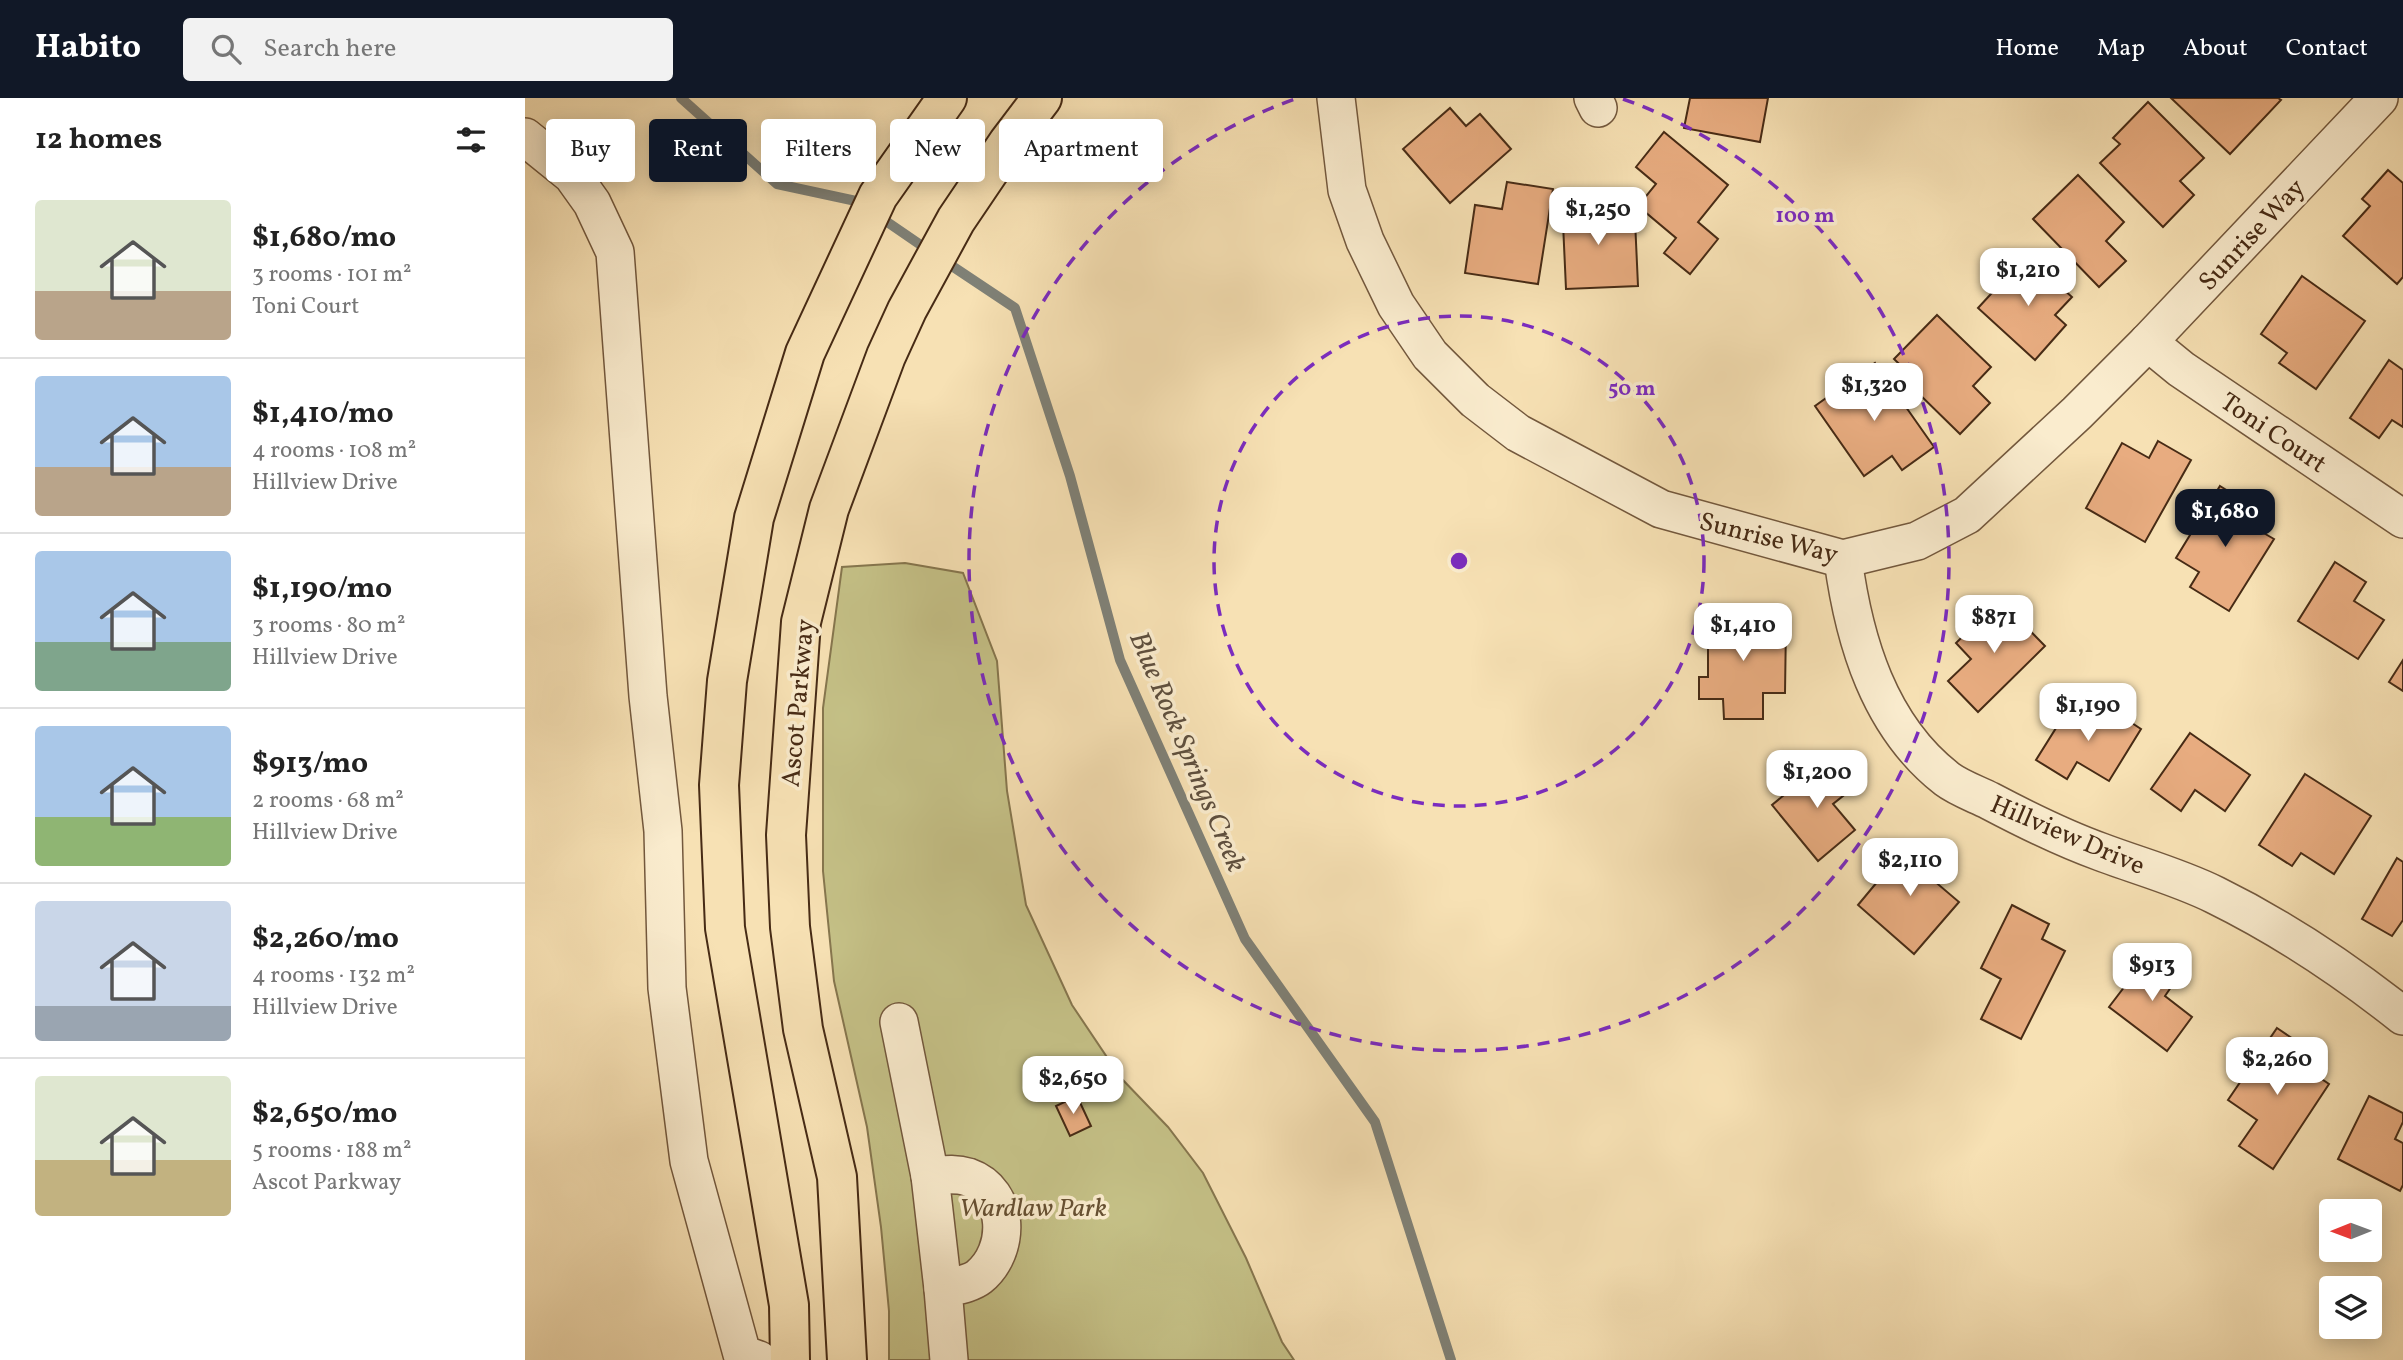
<!DOCTYPE html>
<meta charset="utf-8">
<style>
:root{--surface:#fff;--page:#f2f2f2;--text:#222;--muted:#767676;--line:#e0e0e0;--accent:#111827}
body{margin:0;font-family:Vollkorn,serif;background:var(--page);color:var(--text);height:100vh;display:flex;flex-direction:column;font-size:26px;white-space:nowrap}
*{box-sizing:border-box;margin:0}
p{font-size:23px;color:var(--muted)}
.icon{flex:none;width:38px;height:38px;fill:none;stroke:currentColor;stroke-width:2;stroke-linecap:round;stroke-linejoin:round}
.map{position:relative;flex:1;overflow:hidden}
.drawer{display:flex;flex-direction:column;background:var(--surface);width:525px}
.drawer>*{flex:none}
.guide{position:absolute;left:21px;top:21px;width:665px;height:63px;display:flex;gap:14px}
.needle{width:46px;rotate:269deg}
.buttons{position:absolute;left:1794px;top:1101px;display:grid;gap:14px}
.buttons a{display:grid;place-items:center;width:63px;height:63px;border-radius:7px;background:var(--surface);box-shadow:0 4px 18px #0003;font-size:35px}
.price{position:absolute;translate:-50% -60px;padding:0 16px;border-radius:14px;background:#fff;color:#222;font-size:23px;line-height:46px;filter:drop-shadow(0 2px 4px #0008)}
.price::after{content:'';position:absolute;left:50%;top:42px;width:21px;height:16px;margin-left:-10px;background:inherit;clip-path:polygon(0 0,100% 0,50% 100%)}
.price.selected{background:var(--accent);color:#fff}
ul{padding:0;list-style:none}
li{display:flex;align-items:center;gap:21px;height:175px;padding:0 35px}
li+li{border-top:2px solid var(--line)}
li span{display:grid;place-items:center;flex:none;width:196px;height:140px;border-radius:7px;color:#555}
li>.icon{margin-inline-start:auto}
span .icon{width:84px;height:84px;fill:#fffc;stroke-width:1}
li b{font-size:30px}
h2{display:flex;justify-content:space-between;align-items:center;height:84px;padding:0 35px;font-size:30px}
.tag{padding:0 24px;border-radius:7px;background:var(--surface);box-shadow:0 4px 18px #0003;font-size:24px;line-height:63px}
.tag.selected{background:var(--accent);color:#fff}
header{display:flex;align-items:center;gap:42px;box-sizing:border-box;height:98px;padding:0 35px;background:var(--accent);color:#fff}
header strong{font-size:33px}
nav{display:flex;gap:38px;margin-inline-start:auto;font-size:24px}
.search{width:490px;height:63px;background:var(--page);display:flex;align-items:center;gap:18px;box-sizing:border-box;padding:0 24px;border-radius:7px;color:var(--muted);font-size:26px}
main{display:flex;flex:1;min-height:0}
.map>svg:first-child{display:block}
.green{fill:#c5c187;stroke:#86764e;stroke-width:2}
.lines{fill:none;stroke-linecap:round;stroke-linejoin:round}
.stream{stroke:#7f8177;stroke-width:10}
.building{fill:#e8ac80;stroke:#472b15;stroke-width:2}
.minor-casing{stroke:#73583d;stroke-width:40}
.major-casing{stroke:#472b15;stroke-width:42}
.minor{stroke:#faecce;stroke-width:37}
.major{stroke:#f7e1b4;stroke-width:38}
.ring{fill:none;stroke:#7b2cbf;stroke-width:3.5;stroke-dasharray:12 9}
.labels{text-anchor:middle;stroke-width:7;stroke-linejoin:round;paint-order:stroke}
.street-label{font-size:26px;fill:#472b15;stroke:#faecce}
.park-label{font-size:26px;font-style:italic;fill:#665032;stroke:#faecce}
.water-label{font-size:28px;font-style:italic;fill:#5e4f3e;stroke:#faecce}
.centre{fill:#7b2cbf;stroke:#faecce;stroke-width:3.5}
.ring-label{font-size:21px;text-anchor:middle;font-weight:bold;fill:#7b2cbf;stroke:#faecce;stroke-width:7;stroke-linejoin:round;paint-order:stroke}
</style>
<header>
<strong>Habito</strong>
<div class="search"><svg class="icon" aria-label="search" viewBox="0 0 24 24"><circle cx="10" cy="10" r="6"/><path d="M15 15l6 6"/></svg>Search here</div>
<nav><a>Home</a><a>Map</a><a>About</a><a>Contact</a></nav>
</header>
<main>
<section class="drawer">
<h2>12 homes<svg class="icon" aria-label="filters" viewBox="0 0 24 24"><path d="M4 7h16M4 17h16"/><circle cx="9" cy="7" r="2"/><circle cx="15" cy="17" r="2"/></svg></h2>
<ul>
<li><span style="background:linear-gradient(#dfe7d0 65%,#b9a48a 0)"><svg class="icon" aria-label="home" viewBox="0 0 24 24"><path d="M3 11l9-7 9 7M6 9v11h12V9"/></svg></span><div><b>$1,680/mo</b><p>3 rooms · 101 m²</p><p>Toni Court</p></div></li>
<li><span style="background:linear-gradient(#a9c7e8 65%,#b9a48a 0)"><svg class="icon" aria-label="home" viewBox="0 0 24 24"><path d="M3 11l9-7 9 7M6 9v11h12V9"/></svg></span><div><b>$1,410/mo</b><p>4 rooms · 108 m²</p><p>Hillview Drive</p></div></li>
<li><span style="background:linear-gradient(#a9c7e8 65%,#7fa58c 0)"><svg class="icon" aria-label="home" viewBox="0 0 24 24"><path d="M3 11l9-7 9 7M6 9v11h12V9"/></svg></span><div><b>$1,190/mo</b><p>3 rooms · 80 m²</p><p>Hillview Drive</p></div></li>
<li><span style="background:linear-gradient(#a9c7e8 65%,#8fb573 0)"><svg class="icon" aria-label="home" viewBox="0 0 24 24"><path d="M3 11l9-7 9 7M6 9v11h12V9"/></svg></span><div><b>$913/mo</b><p>2 rooms · 68 m²</p><p>Hillview Drive</p></div></li>
<li><span style="background:linear-gradient(#c9d6e8 75%,#9aa5b1 0)"><svg class="icon" aria-label="home" viewBox="0 0 24 24"><path d="M3 11l9-7 9 7M6 9v11h12V9"/></svg></span><div><b>$2,260/mo</b><p>4 rooms · 132 m²</p><p>Hillview Drive</p></div></li>
<li><span style="background:linear-gradient(#dfe7d0 60%,#c2b280 0)"><svg class="icon" aria-label="home" viewBox="0 0 24 24"><path d="M3 11l9-7 9 7M6 9v11h12V9"/></svg></span><div><b>$2,650/mo</b><p>5 rooms · 188 m²</p><p>Ascot Parkway</p></div></li>
</ul>
</section>
<div class="map">
<svg width="1878" height="1262" viewBox="0 0 1878 1262">
<rect width="100%" height="100%" fill="#f7e1b4"/>
<filter id="stains"><feTurbulence type="fractalNoise" baseFrequency=".00286" numOctaves="4"/><feColorMatrix values="0 0 0 0 .2 0 0 0 0 .09 0 0 0 0 .02 0 0 0 .5 -.17"/></filter>
<radialGradient id="worn" r=".72"><stop offset=".6" stop-color="#630" stop-opacity="0"/><stop offset="1" stop-color="#630" stop-opacity=".3"/></radialGradient>
<!-- green -->
<path class="green" d="M 380,465 L 438,475 L 472,563 L 482,693 L 501,807 L 547,907 L 596,980 L 643,1029 L 678,1075 L 721,1160 L 757,1244 L 769,1262 L 364,1262 L 364,1213 L 356,1129 L 342,1029 L 309,883 L 298,773 L 298,610 L 317,469 Z"/>
<g class="lines">
<!-- stream -->
<g class="stream">
<path d="M 156,0 L 252,86 L 331,103 L 339,108"/>
<path d="M 352,117 L 406,154"/>
<path d="M 418,162 L 490,210 L 545,378 L 595,562 L 720,841 L 850,1024 L 926,1262"/>
</g>
</g>
<!-- building -->
<g class="building">
<path d="M 1165,0 L 1243,0 L 1235,44 L 1159,30 Z"/>
<path d="M 1646,0 L 1753,0 L 1756,2 L 1705,56 Z"/>
<path d="M 1623,4 L 1679,60 L 1655,83 L 1669,97 L 1638,129 L 1575,65 L 1595,46 L 1588,40 Z"/>
<path d="M 925,10 L 941,28 L 955,16 L 986,51 L 925,105 L 878,51 Z"/>
<path d="M 1139,34 L 1203,87 L 1173,124 L 1193,141 L 1165,176 L 1139,155 L 1151,140 L 1113,108 L 1131,86 L 1111,69 Z"/>
<path d="M 1863,72 L 1878,85 L 1878,179 L 1872,186 L 1818,138 L 1845,108 L 1837,101 Z"/>
<path d="M 1553,77 L 1599,124 L 1581,143 L 1601,163 L 1574,189 L 1508,121 Z"/>
<path d="M 982,84 L 1028,91 L 1013,186 L 940,175 L 950,107 L 977,111 Z"/>
<path d="M 1083,101 L 1084,123 L 1110,122 L 1113,188 L 1041,191 L 1037,103 Z"/>
<path d="M 1501,158 L 1547,199 L 1530,217 L 1541,227 L 1510,262 L 1453,210 Z"/>
<path d="M 1777,178 L 1840,223 L 1791,291 L 1754,265 L 1762,255 L 1736,236 Z"/>
<path d="M 1412,217 L 1466,269 L 1448,288 L 1465,305 L 1435,336 L 1391,293 L 1396,287 L 1369,261 Z"/>
<path d="M 1864,262 L 1878,272 L 1878,329 L 1867,322 L 1854,340 L 1825,320 Z"/>
<path d="M 1350,265 L 1409,349 L 1377,372 L 1367,358 L 1339,378 L 1290,308 Z"/>
<path d="M 1633,343 L 1666,362 L 1620,444 L 1561,410 L 1597,345 L 1624,360 Z"/>
<path d="M 1695,388 L 1732,411 L 1723,426 L 1749,441 L 1704,513 L 1665,489 L 1674,474 L 1651,460 Z"/>
<path d="M 1810,464 L 1841,484 L 1829,503 L 1859,522 L 1833,561 L 1773,523 Z"/>
<path d="M 1475,502 L 1520,548 L 1453,614 L 1423,583 L 1446,561 L 1431,545 Z"/>
<path d="M 1183,512 L 1226,512 L 1226,525 L 1261,525 L 1260,595 L 1238,595 L 1238,621 L 1199,621 L 1198,601 L 1174,601 L 1174,579 L 1183,579 Z"/>
<path d="M 1878,562 L 1878,593 L 1864,584 Z"/>
<path d="M 1548,603 L 1586,627 L 1593,616 L 1616,631 L 1584,683 L 1552,664 L 1542,681 L 1511,662 Z"/>
<path d="M 1665,635 L 1725,677 L 1700,713 L 1670,692 L 1656,713 L 1626,691 Z"/>
<path d="M 1304,660 L 1328,690 L 1308,706 L 1330,732 L 1293,763 L 1247,707 Z"/>
<path d="M 1780,676 L 1846,718 L 1809,776 L 1776,755 L 1767,768 L 1734,747 Z"/>
<path d="M 1387,742 L 1419,769 L 1408,782 L 1434,804 L 1389,856 L 1333,807 Z"/>
<path d="M 1872,760 L 1878,764 L 1878,822 L 1867,838 L 1837,821 Z"/>
<path d="M 1487,807 L 1524,826 L 1517,841 L 1540,853 L 1496,941 L 1456,921 L 1476,881 L 1456,870 Z"/>
<path d="M 1626,854 L 1655,876 L 1640,898 L 1667,919 L 1642,953 L 1584,909 Z"/>
<path d="M 1752,930 L 1786,953 L 1776,967 L 1804,986 L 1748,1071 L 1714,1048 L 1732,1022 L 1703,1002 Z"/>
<path d="M 552,998 L 566,1028 L 545,1038 L 531,1008 Z"/>
<path d="M 1844,998 L 1878,1015 L 1878,1024 L 1870,1041 L 1878,1045 L 1878,1087 L 1875,1093 L 1813,1061 Z"/>
</g>
<g class="lines">
<defs>
<g id="minor">
<path d="M 811,0 L 822,92 L 840,143 L 871,207 L 905,257 L 950,302 L 993,335 L 1136,411 L 1318,461 L 1392,443 L 1442,417 L 1552,315 L 1623,244 L 1854,0"/>
<path d="M 1068,0 L 1073,10"/>
<path d="M 0,39 L 47,77 L 67,105 L 90,154 L 123,598 L 138,733 L 142,890 L 164,1063 L 217,1256 L 234,1262"/>
<path d="M 1623,244 L 1656,271 L 1878,421"/>
<path d="M 1318,461 C 1329,543 1354,628 1422,681 C 1434,690 1451,696 1465,703 C 1501,722 1537,740 1576,754 C 1613,768 1654,779 1690,797 C 1757,830 1820,872 1878,918"/>
<path d="M 374,924 L 405,1078 C 418,1077 430,1075 443,1079 C 486,1094 486,1153 454,1179 C 445,1186 429,1188 418,1191 L 424,1262"/>
<path d="M 405,1078 L 418,1191"/>
</g>
<g id="major">
<path d="M 265,1262 L 264,1207 L 200,830 L 194,687 L 202,583 L 229,420 L 280,255 L 353,98 L 422,0"/>
<path d="M 322,1262 L 312,1079 L 278,931 L 265,829 L 261,737 L 276,524 L 304,411 L 361,258 L 382,212 L 431,122 L 483,45 L 517,0"/>
</g>
</defs>
<!-- minor casing -->
<use href="#minor" class="minor-casing"/>
<!-- major casing -->
<use href="#major" class="major-casing"/>
<!-- minor -->
<use href="#minor" class="minor"/>
<!-- major -->
<use href="#major" class="major"/>
</g>
<!-- distance rings -->
<g class="ring">
<circle cx="934" cy="463" r="245"/>
<path d="M1098 1A490 490 0 1 1 770 1"/>
</g>
<g class="labels">
<!-- street labels -->
<g class="street-label">
<text transform="translate(1726 136) rotate(-47)" y="9">Sunrise Way</text>
<text transform="translate(1749 334) rotate(34)" y="9">Toni Court</text>
<text transform="translate(1244 439) rotate(14)" y="9">Sunrise Way</text>
<text transform="translate(272 605) rotate(-85)" y="9">Ascot Parkway</text>
<text transform="translate(1543 736) rotate(23)" y="9">Hillview Drive</text>
</g>
<!-- park labels -->
<g class="park-label">
<text x="508" y="1118">Wardlaw Park</text>
</g>
<!-- water labels -->
<g class="water-label">
<text transform="translate(664 653) rotate(67)" y="10">Blue Rock Springs Creek</text>
</g>
</g>
<circle cx="934" cy="463" r="10" class="centre"/>
<g class="ring-label">
<text x="1280" y="124">100 m</text>
<text x="1107" y="297">50 m</text>
</g>
<rect width="100%" height="100%" filter="url(#stains)"/>
<rect width="100%" height="100%" fill="url(#worn)"/>
</svg>
<div class="buttons">
<a><svg class="needle" viewBox="-14 -14 28 28"><path d="M0-13l5 13h-10z" fill="#e53935"/><path d="M0 13l5-13h-10z" fill="#767676"/></svg></a>
<a><svg class="icon" aria-label="layers" viewBox="0 0 24 24"><path d="M12 4l9 5-9 5-9-5zM3 14l9 5 9-5"/></svg></a>
</div>
<b class="price" style="left:1073px;top:149px">$1,250</b>
<b class="price" style="left:1503px;top:210px">$1,210</b>
<b class="price" style="left:1349px;top:325px">$1,320</b>
<b class="price selected" style="left:1700px;top:451px">$1,680</b>
<b class="price" style="left:1469px;top:557px">$871</b>
<b class="price" style="left:1218px;top:565px">$1,410</b>
<b class="price" style="left:1563px;top:645px">$1,190</b>
<b class="price" style="left:1292px;top:712px">$1,200</b>
<b class="price" style="left:1385px;top:800px">$2,110</b>
<b class="price" style="left:1627px;top:905px">$913</b>
<b class="price" style="left:1752px;top:999px">$2,260</b>
<b class="price" style="left:548px;top:1018px">$2,650</b>
<div class="guide">
<a class="tag">Buy</a>
<a class="tag selected">Rent</a>
<a class="tag">Filters</a>
<a class="tag">New</a>
<a class="tag">Apartment</a>
</div>
</div>
</main>
